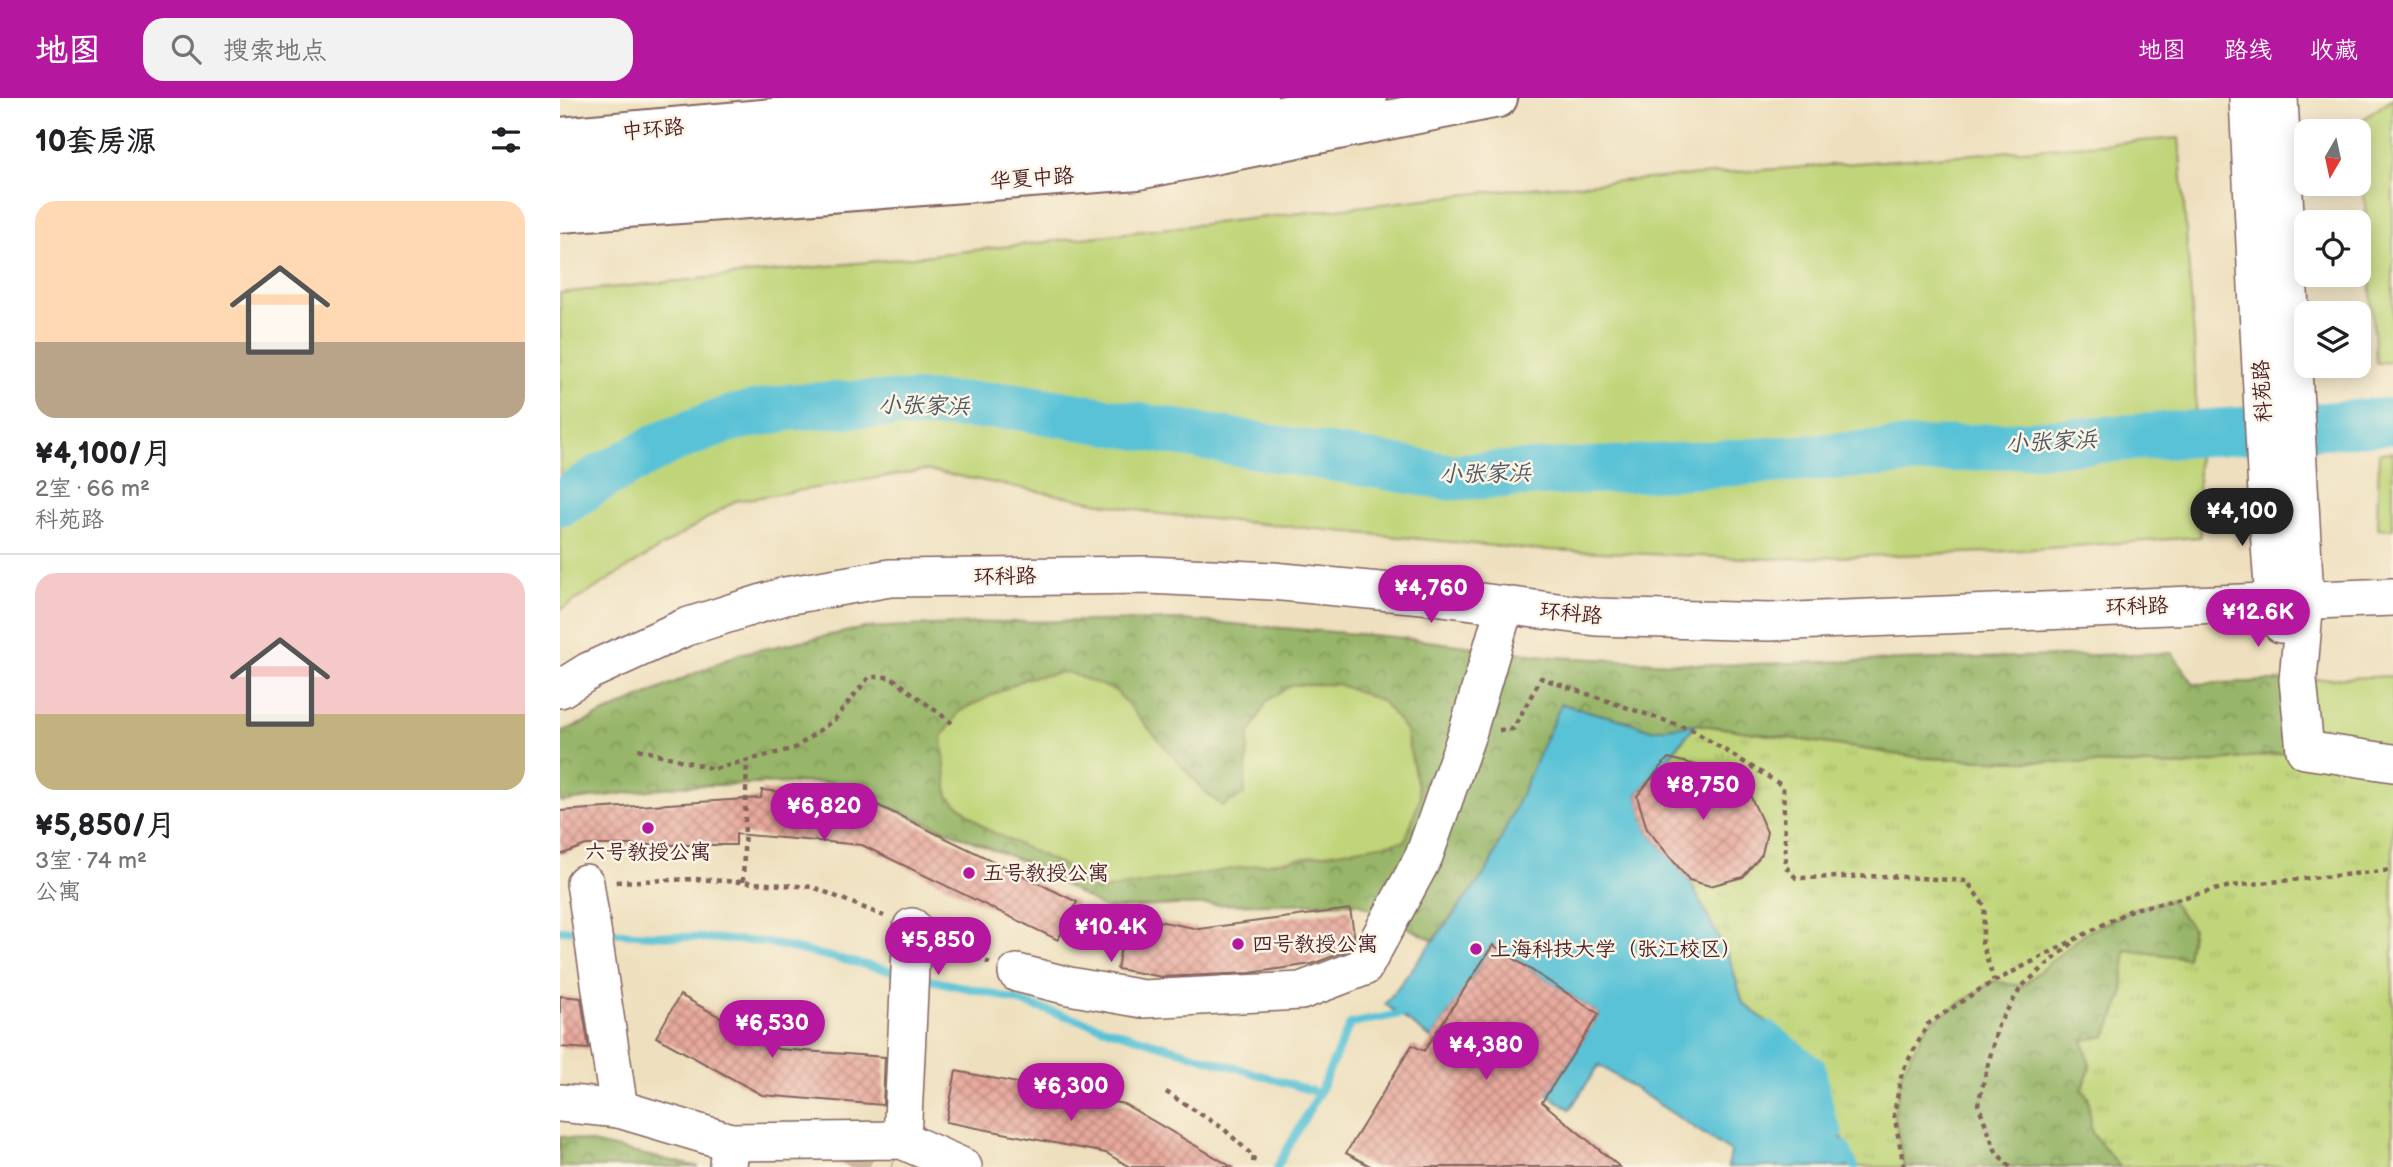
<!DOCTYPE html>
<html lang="zh">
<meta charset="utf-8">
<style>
:root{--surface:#fff;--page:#f2f2f2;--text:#202124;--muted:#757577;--line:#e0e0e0;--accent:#b5179e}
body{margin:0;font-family:"Balsamiq Sans","LXGW WenKai TC",sans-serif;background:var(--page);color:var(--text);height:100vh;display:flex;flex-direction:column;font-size:26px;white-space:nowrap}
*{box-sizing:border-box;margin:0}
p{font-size:23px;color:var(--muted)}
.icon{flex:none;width:38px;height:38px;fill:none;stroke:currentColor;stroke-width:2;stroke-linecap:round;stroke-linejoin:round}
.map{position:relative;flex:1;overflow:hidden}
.sheet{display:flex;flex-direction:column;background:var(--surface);width:560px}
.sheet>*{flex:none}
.needle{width:46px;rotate:189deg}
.buttons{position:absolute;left:1734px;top:21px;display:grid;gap:14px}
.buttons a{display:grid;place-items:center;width:77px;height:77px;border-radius:14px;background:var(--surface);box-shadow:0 4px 18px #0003;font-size:35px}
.price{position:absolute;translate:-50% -60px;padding:0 16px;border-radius:24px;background:var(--accent);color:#fff;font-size:23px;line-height:46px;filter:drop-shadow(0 2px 4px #0008)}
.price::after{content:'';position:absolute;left:50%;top:42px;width:21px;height:16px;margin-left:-10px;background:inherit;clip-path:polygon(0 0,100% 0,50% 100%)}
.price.active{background:#222;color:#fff}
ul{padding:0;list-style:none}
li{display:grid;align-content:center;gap:14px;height:371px;padding:0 35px}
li+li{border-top:2px solid var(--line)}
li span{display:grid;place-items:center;height:217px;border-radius:21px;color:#555}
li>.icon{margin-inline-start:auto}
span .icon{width:126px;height:126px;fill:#fffc;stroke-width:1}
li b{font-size:30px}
h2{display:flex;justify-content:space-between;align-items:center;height:84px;padding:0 35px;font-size:30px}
header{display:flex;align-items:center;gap:42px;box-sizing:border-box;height:98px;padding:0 35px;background:var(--accent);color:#fff}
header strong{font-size:33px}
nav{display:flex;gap:38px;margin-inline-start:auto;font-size:24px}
.search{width:490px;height:63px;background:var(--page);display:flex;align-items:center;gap:18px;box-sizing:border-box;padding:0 24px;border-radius:21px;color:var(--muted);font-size:26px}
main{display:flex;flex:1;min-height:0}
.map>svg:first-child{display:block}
.grass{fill:url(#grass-tufts);stroke:#857a52;stroke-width:2}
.forest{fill:url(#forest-crowns);stroke:#716a4a;stroke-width:2}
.green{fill:#c0d579;stroke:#857a52;stroke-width:2}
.water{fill:#5ac2d6;stroke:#527080;stroke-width:2}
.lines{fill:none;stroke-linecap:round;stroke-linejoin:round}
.stream{stroke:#5ac2d6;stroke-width:8}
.river{stroke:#5ac2d6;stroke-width:47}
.building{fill:url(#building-cross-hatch)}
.minor-tunnel{stroke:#cdb9a1;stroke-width:37;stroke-dasharray:37 18;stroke-linecap:butt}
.minor-casing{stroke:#83635e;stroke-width:40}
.major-casing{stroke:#83635e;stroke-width:42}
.highway-casing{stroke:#83635e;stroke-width:42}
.path{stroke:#83635e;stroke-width:4.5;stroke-dasharray:5 5;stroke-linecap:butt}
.minor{stroke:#fff;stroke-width:37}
.major{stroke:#fff;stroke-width:38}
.highway{stroke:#fff;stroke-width:38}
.poi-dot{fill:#b5179e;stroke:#fcf5e5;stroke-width:2.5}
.labels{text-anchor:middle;stroke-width:5;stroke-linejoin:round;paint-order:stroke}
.street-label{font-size:21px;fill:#4a1f2b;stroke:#fcf5e5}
.poi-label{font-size:21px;fill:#4a1f2b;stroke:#fcf5e5;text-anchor:start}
.water-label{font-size:23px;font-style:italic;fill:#505867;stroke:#fcf5e5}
</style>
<header>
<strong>地图</strong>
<div class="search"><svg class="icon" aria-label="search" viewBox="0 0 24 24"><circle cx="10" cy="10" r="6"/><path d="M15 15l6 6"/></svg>搜索地点</div>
<nav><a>地图</a><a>路线</a><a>收藏</a></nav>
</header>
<main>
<section class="sheet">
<h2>10套房源<svg class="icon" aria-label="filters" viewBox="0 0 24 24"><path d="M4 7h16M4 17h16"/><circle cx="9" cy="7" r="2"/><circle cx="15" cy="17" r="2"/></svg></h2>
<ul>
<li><span style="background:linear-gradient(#ffd9b3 65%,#b9a48a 0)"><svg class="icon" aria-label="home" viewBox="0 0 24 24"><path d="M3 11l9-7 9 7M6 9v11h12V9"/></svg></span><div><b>¥4,100/月</b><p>2室 · 66 m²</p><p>科苑路</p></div></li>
<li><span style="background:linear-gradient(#f6c9c9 65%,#c2b280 0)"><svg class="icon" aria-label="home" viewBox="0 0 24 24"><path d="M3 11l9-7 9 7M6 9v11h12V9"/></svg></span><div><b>¥5,850/月</b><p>3室 · 74 m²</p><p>公寓</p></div></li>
</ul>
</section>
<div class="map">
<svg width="1833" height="1069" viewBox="0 0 1833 1069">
<defs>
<pattern id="grass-tufts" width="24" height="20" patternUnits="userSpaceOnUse" patternTransform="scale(1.75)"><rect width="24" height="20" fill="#c0d579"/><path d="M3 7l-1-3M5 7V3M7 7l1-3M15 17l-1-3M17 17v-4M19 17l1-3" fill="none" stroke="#a6b669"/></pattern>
<pattern id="forest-crowns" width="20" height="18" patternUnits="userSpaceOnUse" patternTransform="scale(1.75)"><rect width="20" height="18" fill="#98b669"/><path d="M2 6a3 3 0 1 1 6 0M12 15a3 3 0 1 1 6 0" fill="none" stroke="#7e9357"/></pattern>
<pattern id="building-cross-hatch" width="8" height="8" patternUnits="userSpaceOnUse" patternTransform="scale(1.75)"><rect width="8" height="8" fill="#e7a99c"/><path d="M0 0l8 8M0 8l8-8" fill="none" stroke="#bd897f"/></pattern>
</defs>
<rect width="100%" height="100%" fill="#fcf5e5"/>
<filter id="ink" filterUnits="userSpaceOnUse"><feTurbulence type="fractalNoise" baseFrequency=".0143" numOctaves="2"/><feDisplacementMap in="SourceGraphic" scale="14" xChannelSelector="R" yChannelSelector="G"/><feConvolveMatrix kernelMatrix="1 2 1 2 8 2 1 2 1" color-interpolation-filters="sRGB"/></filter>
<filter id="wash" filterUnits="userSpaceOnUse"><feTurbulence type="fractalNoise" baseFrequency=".00686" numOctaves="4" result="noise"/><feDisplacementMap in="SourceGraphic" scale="28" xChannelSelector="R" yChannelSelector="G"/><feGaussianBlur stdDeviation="1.57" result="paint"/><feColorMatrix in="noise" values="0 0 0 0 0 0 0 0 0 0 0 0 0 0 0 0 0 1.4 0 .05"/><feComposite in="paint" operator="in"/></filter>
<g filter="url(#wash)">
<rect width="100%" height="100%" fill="#eee0be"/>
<!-- grass -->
<path class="grass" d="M 1136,626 L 1363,660 L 1622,668 L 1745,652 L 1833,665 L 1833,1069 L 1295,1069 L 1271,1016 L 1261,966 L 1183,905 L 1170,862 L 1129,782 L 1087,731 L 1077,698 Z"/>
<!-- forest -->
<g class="forest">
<path d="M 623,522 L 835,539 L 995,559 L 1154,567 L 1612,555 L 1634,586 L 1738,582 L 1745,652 L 1622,668 L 1363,660 L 1136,626 L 1091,632 L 1066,623 L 1002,606 L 927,773 L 873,842 L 798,805 L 614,807 L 546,811 L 462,763 L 266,684 L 118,688 L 0,704 L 0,635 L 179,556 L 304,530 L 441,524 Z"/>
<path d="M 1610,802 L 1632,830 L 1627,860 L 1565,852 L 1563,897 L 1546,938 L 1523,942 L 1531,970 L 1521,991 L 1528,999 L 1532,1035 L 1560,1069 L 1344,1069 L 1334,1016 L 1342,974 L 1368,926 L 1434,883 L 1462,888 L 1524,836 L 1571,812 Z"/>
<path d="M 0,1038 L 139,1069 L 0,1069 Z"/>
</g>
<!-- green -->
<g class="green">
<path d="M 1833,0 L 1833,264 L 1816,265 L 1799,24 Z"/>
<path d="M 1619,40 L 1634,241 L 1640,439 L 1434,454 L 1210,461 L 965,451 L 599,416 L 366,372 L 175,403 L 0,512 L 0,195 L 327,162 L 945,92 Z"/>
<path d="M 1833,354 L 1833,431 L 1817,430 L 1819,355 Z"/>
<path d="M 507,574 L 556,593 L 643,692 L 662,708 L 684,697 L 689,637 L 707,603 L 732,587 L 777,586 L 822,603 L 845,631 L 860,699 L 845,743 L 536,793 L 517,774 L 426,731 L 388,698 L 382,639 L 400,613 L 467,580 Z"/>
<path d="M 1833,578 L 1833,665 L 1745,652 L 1738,582 Z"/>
</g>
<!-- water -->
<path class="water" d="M 1001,606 L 1066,623 L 1091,632 L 1136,626 L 1077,697 L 1087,731 L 1129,782 L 1170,862 L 1183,905 L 1261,966 L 1271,1016 L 1295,1069 L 1168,1069 L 1171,1054 L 1039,967 L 1010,1011 L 987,996 L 1039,916 L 933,847 L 872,941 L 825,906 L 927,773 Z"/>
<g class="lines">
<!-- stream -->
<g class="stream">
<path d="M 0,832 L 23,833"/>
<path d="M 43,834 L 205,844 L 341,875"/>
<path d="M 357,879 L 430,895 L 759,995 L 790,926 L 850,914"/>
<path d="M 1211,927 L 1261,966 L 1271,1016 L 1279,1034"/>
<path d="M 1285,1046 L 1295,1069"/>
<path d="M 717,1069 L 759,995"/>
</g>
<!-- river -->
<path class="river" d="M 0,405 L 43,378 L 109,343 L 169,321 L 231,309 L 298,306 L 454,308 L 890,379 L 1106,369 L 1833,323"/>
</g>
<g id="blocks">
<!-- building -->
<g class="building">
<path d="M 1108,660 L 1168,675 L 1184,684 L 1207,734 L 1202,756 L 1183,779 L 1150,788 L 1129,782 L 1087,731 L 1077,698 Z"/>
<path d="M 202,692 L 307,702 L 517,804 L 498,842 L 302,747 L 176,736 L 176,747 L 26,747 L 0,757 L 0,713 L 201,700 Z"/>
<path d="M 790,811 L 795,842 L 789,852 L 752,866 L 690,875 L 602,879 L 557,871 L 567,817 L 639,831 Z"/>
<path d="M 933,847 L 1039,916 L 982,1004 L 1060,1069 L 812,1069 L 786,1055 L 852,947 L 864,953 Z"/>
<path d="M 120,897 L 218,951 L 325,959 L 323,1007 L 202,997 L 96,939 Z"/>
<path d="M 0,898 L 21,900 L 29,951 L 0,949 Z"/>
<path d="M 396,973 L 564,1006 L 672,1069 L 570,1069 L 546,1055 L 386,1024 Z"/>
</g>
</g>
</g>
<g filter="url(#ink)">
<use href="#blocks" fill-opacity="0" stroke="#83635e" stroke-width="2"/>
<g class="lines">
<!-- minor-tunnel -->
<path class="minor-tunnel" d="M 282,1042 L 332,1069"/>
<defs>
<g id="minor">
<path d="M 1688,0 L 1708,417 L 1714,503 L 1721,526"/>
<path d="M 1719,0 L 1745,502 L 1738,582 L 1745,652 L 1833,665"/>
<path d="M 0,591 L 29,573 L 126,529 L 225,498 L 330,480 L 588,477 L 712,483 L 874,498 L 1036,519 L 1209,524 L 1833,499"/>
<path d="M 25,785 L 59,1011"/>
<path d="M 457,875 L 509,888 L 583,901 L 741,893 L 804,869 L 864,758 L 908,633 L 945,507"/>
<path d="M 0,1005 L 59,1011 L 170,1044 L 168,1068"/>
<path d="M 342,1042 L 352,829"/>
<path d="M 170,1044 L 342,1042 L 403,1069"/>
</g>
<g id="major">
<path d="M 0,59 L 613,4 L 698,0"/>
<path d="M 0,115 L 578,72 L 938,0"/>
</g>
<g id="highway">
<path d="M 0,39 L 437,0"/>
<path d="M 0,86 L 664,30 L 807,0"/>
</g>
</defs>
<!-- minor casing -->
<use href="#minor" class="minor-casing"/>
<!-- major casing -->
<use href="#major" class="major-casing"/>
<!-- highway casing -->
<use href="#highway" class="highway-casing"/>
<!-- path -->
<g class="path">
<path d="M 939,632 L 953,631 L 981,580 L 1132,632 L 1223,688 L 1226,769 L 1236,780 L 1328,778 L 1407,783 L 1425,809 L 1422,845 L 1434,883"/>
<path d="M 78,651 L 154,671 L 235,650 L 275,621 L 309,579 L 331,579 L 392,625"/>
<path d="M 56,784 L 135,781 L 253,789 L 324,818"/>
<path d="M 183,784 L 187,663"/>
<path d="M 380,844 L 430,865"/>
<path d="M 606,994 L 664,1031 L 694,1059 L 692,1069"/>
<path d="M 1344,1069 L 1334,1016 L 1342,974 L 1368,926 L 1422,890 L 1571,812 L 1671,788 L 1833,772"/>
<path d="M 1450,1069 L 1436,1054 L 1418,1006 L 1438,927 L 1462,888 L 1515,843"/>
</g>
<!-- minor -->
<use href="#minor" class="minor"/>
<!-- major -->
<use href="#major" class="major"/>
<!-- highway -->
<use href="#highway" class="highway"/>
</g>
</g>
<!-- markers -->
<g class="poi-dot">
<circle cx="88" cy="730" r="7"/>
<circle cx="409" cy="775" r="7"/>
<circle cx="678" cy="846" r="7"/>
<circle cx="916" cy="851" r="7"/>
</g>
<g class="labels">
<!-- street labels -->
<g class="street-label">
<text transform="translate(93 31) rotate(-5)" y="7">中环路</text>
<text transform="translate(472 80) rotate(-4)" y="7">华夏中路</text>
<text transform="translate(1702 293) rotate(-93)" y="7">科苑路</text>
<text transform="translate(445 478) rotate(-1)" y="7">环科路</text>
<text transform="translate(1577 508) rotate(-2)" y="7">环科路</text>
<text transform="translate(1011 515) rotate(6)" y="7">环科路</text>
</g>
<!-- poi labels -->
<g class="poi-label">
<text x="88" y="761" text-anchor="middle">六号教授公寓</text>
<text x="423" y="782">五号教授公寓</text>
<text x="692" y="853">四号教授公寓</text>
<text x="930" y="858">上海科技大学（张江校区）</text>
</g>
<!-- water labels -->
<g class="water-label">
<text transform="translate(364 307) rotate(1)" y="8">小张家浜</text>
<text transform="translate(1491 343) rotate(-3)" y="8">小张家浜</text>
<text transform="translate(925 375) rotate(-1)" y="8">小张家浜</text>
</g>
</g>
</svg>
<div class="buttons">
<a><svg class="needle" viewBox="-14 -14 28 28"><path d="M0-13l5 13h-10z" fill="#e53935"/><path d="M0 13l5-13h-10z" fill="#757577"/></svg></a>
<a><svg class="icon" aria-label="locate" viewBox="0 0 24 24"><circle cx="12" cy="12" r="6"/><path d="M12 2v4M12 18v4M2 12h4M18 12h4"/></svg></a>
<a><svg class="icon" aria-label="layers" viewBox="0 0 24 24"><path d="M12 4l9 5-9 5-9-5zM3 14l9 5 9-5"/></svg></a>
</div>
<b class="price active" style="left:1682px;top:450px">¥4,100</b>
<b class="price" style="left:871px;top:527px">¥4,760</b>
<b class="price" style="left:1698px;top:551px">¥12.6K</b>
<b class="price" style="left:1143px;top:724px">¥8,750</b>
<b class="price" style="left:264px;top:745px">¥6,820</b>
<b class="price" style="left:551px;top:866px">¥10.4K</b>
<b class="price" style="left:378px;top:879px">¥5,850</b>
<b class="price" style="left:212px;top:962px">¥6,530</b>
<b class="price" style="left:926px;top:984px">¥4,380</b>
<b class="price" style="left:511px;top:1025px">¥6,300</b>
</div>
</main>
